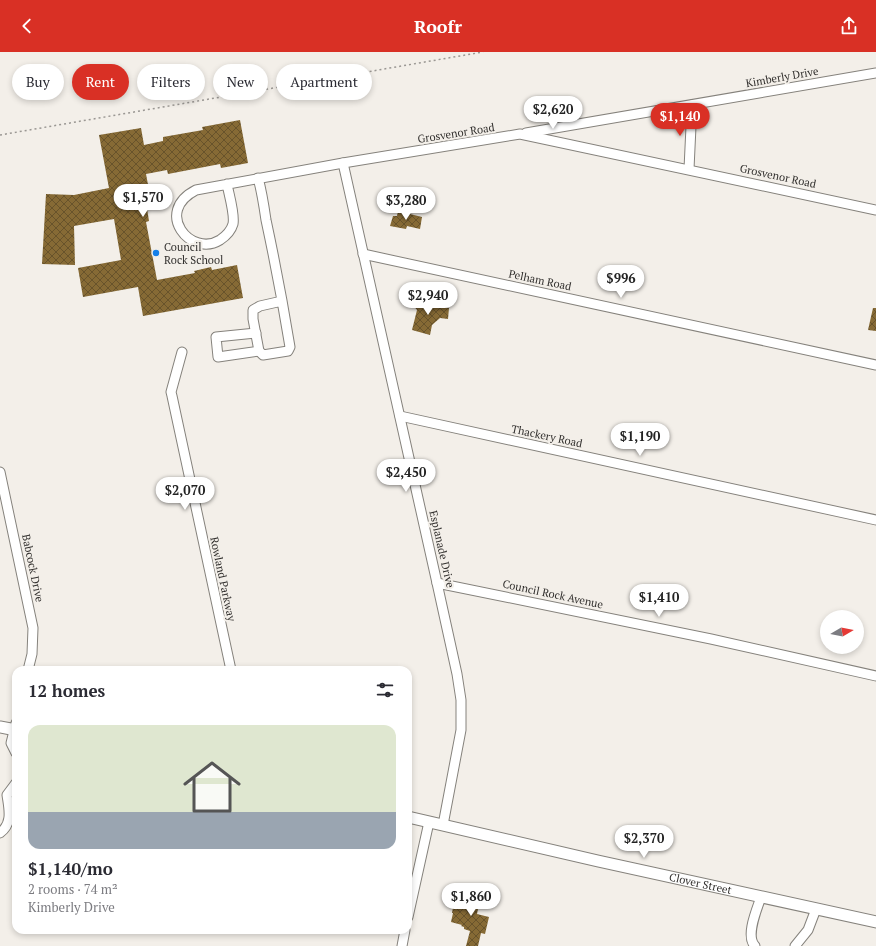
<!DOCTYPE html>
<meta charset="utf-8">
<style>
:root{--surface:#fff;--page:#f2f2f3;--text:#2b2b33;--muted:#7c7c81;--accent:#d93025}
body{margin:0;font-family:"PT Serif",serif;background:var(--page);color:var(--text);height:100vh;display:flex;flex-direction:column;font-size:15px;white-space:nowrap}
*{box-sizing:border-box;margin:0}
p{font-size:13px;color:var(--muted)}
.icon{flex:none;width:22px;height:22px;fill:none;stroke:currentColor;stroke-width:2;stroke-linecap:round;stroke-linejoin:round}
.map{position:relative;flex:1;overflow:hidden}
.drawer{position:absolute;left:12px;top:614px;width:400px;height:268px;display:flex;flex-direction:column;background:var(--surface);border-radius:12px;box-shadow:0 2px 6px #0003}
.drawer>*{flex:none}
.guide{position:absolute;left:12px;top:12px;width:400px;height:36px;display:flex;gap:8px}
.needle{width:26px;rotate:80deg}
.fabs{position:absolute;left:820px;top:558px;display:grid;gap:8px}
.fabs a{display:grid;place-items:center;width:44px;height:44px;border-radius:50%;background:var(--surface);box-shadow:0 2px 6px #0003;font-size:20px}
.price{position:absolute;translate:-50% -34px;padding:0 9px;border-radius:14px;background:#fff;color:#222;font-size:13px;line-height:26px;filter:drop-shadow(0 1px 2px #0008)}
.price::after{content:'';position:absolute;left:50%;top:24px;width:12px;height:9px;margin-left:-6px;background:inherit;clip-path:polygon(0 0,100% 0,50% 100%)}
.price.selected{background:var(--accent);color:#fff}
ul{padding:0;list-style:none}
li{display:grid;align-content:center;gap:8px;height:212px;padding:0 16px}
li span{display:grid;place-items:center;height:124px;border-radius:12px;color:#555}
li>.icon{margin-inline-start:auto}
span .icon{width:72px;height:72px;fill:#fffc;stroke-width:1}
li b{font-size:17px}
h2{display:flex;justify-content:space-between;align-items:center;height:48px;padding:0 16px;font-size:17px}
.tag{padding:0 14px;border-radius:18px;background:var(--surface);box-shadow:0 2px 6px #0003;font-size:14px;line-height:36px}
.tag.selected{background:var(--accent);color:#fff}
header{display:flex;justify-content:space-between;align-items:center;height:52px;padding:0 16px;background:var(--accent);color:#fff;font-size:18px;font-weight:700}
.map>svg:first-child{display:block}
.building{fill:url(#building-cross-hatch)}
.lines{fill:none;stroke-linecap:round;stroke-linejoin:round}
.minor-casing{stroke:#85827c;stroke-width:11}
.major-casing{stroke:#85827c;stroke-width:13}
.path{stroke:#9a9793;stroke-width:1.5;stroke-dasharray:2 3;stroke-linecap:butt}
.minor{stroke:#fff;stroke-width:9}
.major{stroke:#fff;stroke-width:11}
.poi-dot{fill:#157fe7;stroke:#f3efe9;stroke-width:1.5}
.labels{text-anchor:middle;stroke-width:4;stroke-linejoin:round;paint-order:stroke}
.street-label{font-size:11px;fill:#33312f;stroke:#f3efe9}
.poi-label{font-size:11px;fill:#33312f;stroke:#f3efe9;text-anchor:start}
</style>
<header><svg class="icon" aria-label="back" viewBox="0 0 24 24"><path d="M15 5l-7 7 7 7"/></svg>Roofr<svg class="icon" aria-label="share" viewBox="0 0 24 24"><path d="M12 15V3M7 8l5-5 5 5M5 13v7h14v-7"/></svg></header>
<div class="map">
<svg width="876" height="894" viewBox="0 0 876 894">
<defs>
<pattern id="building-cross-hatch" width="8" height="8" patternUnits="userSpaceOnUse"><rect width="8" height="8" fill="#866a35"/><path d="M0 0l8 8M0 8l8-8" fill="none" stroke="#68532b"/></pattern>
</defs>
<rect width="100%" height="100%" fill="#f3efe9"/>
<!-- building -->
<g class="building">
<path d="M 240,68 L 248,111 L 221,116 L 220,112 L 168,122 L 167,118 L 146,122 L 150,143 L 145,144 L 149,169 L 146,170 L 157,228 L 195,221 L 194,219 L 211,215 L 212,218 L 237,213 L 243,246 L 143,264 L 138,235 L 83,245 L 78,216 L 121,208 L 114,167 L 74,174 L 75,213 L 42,212 L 46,142 L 74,143 L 109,136 L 99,83 L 141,76 L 144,93 L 163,89 L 163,85 L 203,78 L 202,75 Z"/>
<path d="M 398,159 L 422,165 L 420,177 L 407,174 L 406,177 L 390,174 L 393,164 L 397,164 Z"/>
<path d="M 423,246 L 426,251 L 449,256 L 448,267 L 440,266 L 432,273 L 430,283 L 412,278 L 417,258 L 413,253 Z"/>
<path d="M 873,256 L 876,256 L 876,279 L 868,278 Z"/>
<path d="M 489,839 L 492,843 L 479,852 L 477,862 L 489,865 L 485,882 L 481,881 L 478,894 L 466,894 L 470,879 L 464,877 L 464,875 L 461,874 L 462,873 L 451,870 L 453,861 L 452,861 L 454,849 L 456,849 L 458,841 L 468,842 L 466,852 Z"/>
</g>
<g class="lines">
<defs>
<g id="minor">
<path d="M 526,81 L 876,21"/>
<path d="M 343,111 L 437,531 L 457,622 L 461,648 L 461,678 L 443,773"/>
<path d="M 689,117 L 692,53"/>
<path d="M 258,126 C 262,140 264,154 266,168 C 275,210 283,252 290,295 L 288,299 L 263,303 L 259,299 L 253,267 L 253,258 L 260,254 L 282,249"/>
<path d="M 227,132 C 229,143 235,162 233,172 C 231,179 226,184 220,188 C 191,206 153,160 196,138 L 343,111 L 520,82 L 876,158"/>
<path d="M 363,202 L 876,313"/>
<path d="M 256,281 L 216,285 L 218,305 L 259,299"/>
<path d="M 182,300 L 171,340 L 172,344 L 231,618"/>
<path d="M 400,364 L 876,468"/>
<path d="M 0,420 L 33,576 L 32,602 L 28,618"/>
<path d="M 437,531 L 711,587 L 876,624"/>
<path d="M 16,671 L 11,691 L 16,701"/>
<path d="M 0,781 C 13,771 9,757 7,743 L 16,731"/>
<path d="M 408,865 L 429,770"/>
<path d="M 402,894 L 405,878"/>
<path d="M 755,894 C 745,884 757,857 761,845"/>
<path d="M 795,894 L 808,878 L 816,857"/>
</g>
<g id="major">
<path d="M 0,675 L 16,678"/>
<path id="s1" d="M 408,765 L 598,809 L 876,870"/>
</g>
</defs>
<!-- minor casing -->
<use href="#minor" class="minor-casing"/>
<!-- major casing -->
<use href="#major" class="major-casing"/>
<!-- path -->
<path class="path" d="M 0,83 L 483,0"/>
<!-- minor -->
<use href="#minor" class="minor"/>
<!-- major -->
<use href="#major" class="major"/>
</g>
<!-- markers -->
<circle class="poi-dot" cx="156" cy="201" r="4"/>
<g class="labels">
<!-- street labels -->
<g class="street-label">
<text transform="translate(782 25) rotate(-10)" y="4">Kimberly Drive</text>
<text transform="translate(456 81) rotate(-9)" y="4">Grosvenor Road</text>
<text transform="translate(778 124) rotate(12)" y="4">Grosvenor Road</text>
<text transform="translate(540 228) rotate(12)" y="4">Pelham Road</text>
<text transform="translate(547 384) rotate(12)" y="4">Thackery Road</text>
<text transform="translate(442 497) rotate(77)" y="4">Esplanade Drive</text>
<text transform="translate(33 516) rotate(78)" y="4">Babcock Drive</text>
<text transform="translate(223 527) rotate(78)" y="4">Rowland Parkway</text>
<text transform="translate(553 542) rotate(12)" y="4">Council Rock Avenue</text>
<text dy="4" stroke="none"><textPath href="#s1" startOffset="300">Clover Street</textPath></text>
</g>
<!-- poi labels -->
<g class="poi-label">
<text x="164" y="199">Council<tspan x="164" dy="13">Rock School</tspan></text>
</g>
</g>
</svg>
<div class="fabs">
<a><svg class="needle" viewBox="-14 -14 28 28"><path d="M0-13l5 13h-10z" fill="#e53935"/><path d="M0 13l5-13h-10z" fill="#7c7c81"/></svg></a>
</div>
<b class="price" style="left:553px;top:78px">$2,620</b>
<b class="price selected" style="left:680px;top:85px">$1,140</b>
<b class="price" style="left:143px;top:166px">$1,570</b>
<b class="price" style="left:406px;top:169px">$3,280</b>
<b class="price" style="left:621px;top:247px">$996</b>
<b class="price" style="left:428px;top:264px">$2,940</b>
<b class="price" style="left:640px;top:405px">$1,190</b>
<b class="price" style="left:406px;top:441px">$2,450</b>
<b class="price" style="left:185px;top:459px">$2,070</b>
<b class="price" style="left:659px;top:566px">$1,410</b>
<b class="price" style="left:644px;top:807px">$2,370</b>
<b class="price" style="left:471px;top:865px">$1,860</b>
<div class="guide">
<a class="tag">Buy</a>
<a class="tag selected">Rent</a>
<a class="tag">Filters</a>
<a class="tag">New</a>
<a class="tag">Apartment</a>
</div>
<section class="drawer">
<h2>12 homes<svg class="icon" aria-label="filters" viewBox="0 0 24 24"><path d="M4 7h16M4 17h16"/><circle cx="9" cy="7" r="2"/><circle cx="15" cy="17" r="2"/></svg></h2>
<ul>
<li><span style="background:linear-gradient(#dfe7d0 70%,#9aa5b1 0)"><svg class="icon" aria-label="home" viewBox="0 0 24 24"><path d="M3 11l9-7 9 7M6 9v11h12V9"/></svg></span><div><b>$1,140/mo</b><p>2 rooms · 74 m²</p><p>Kimberly Drive</p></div></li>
</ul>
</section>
</div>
